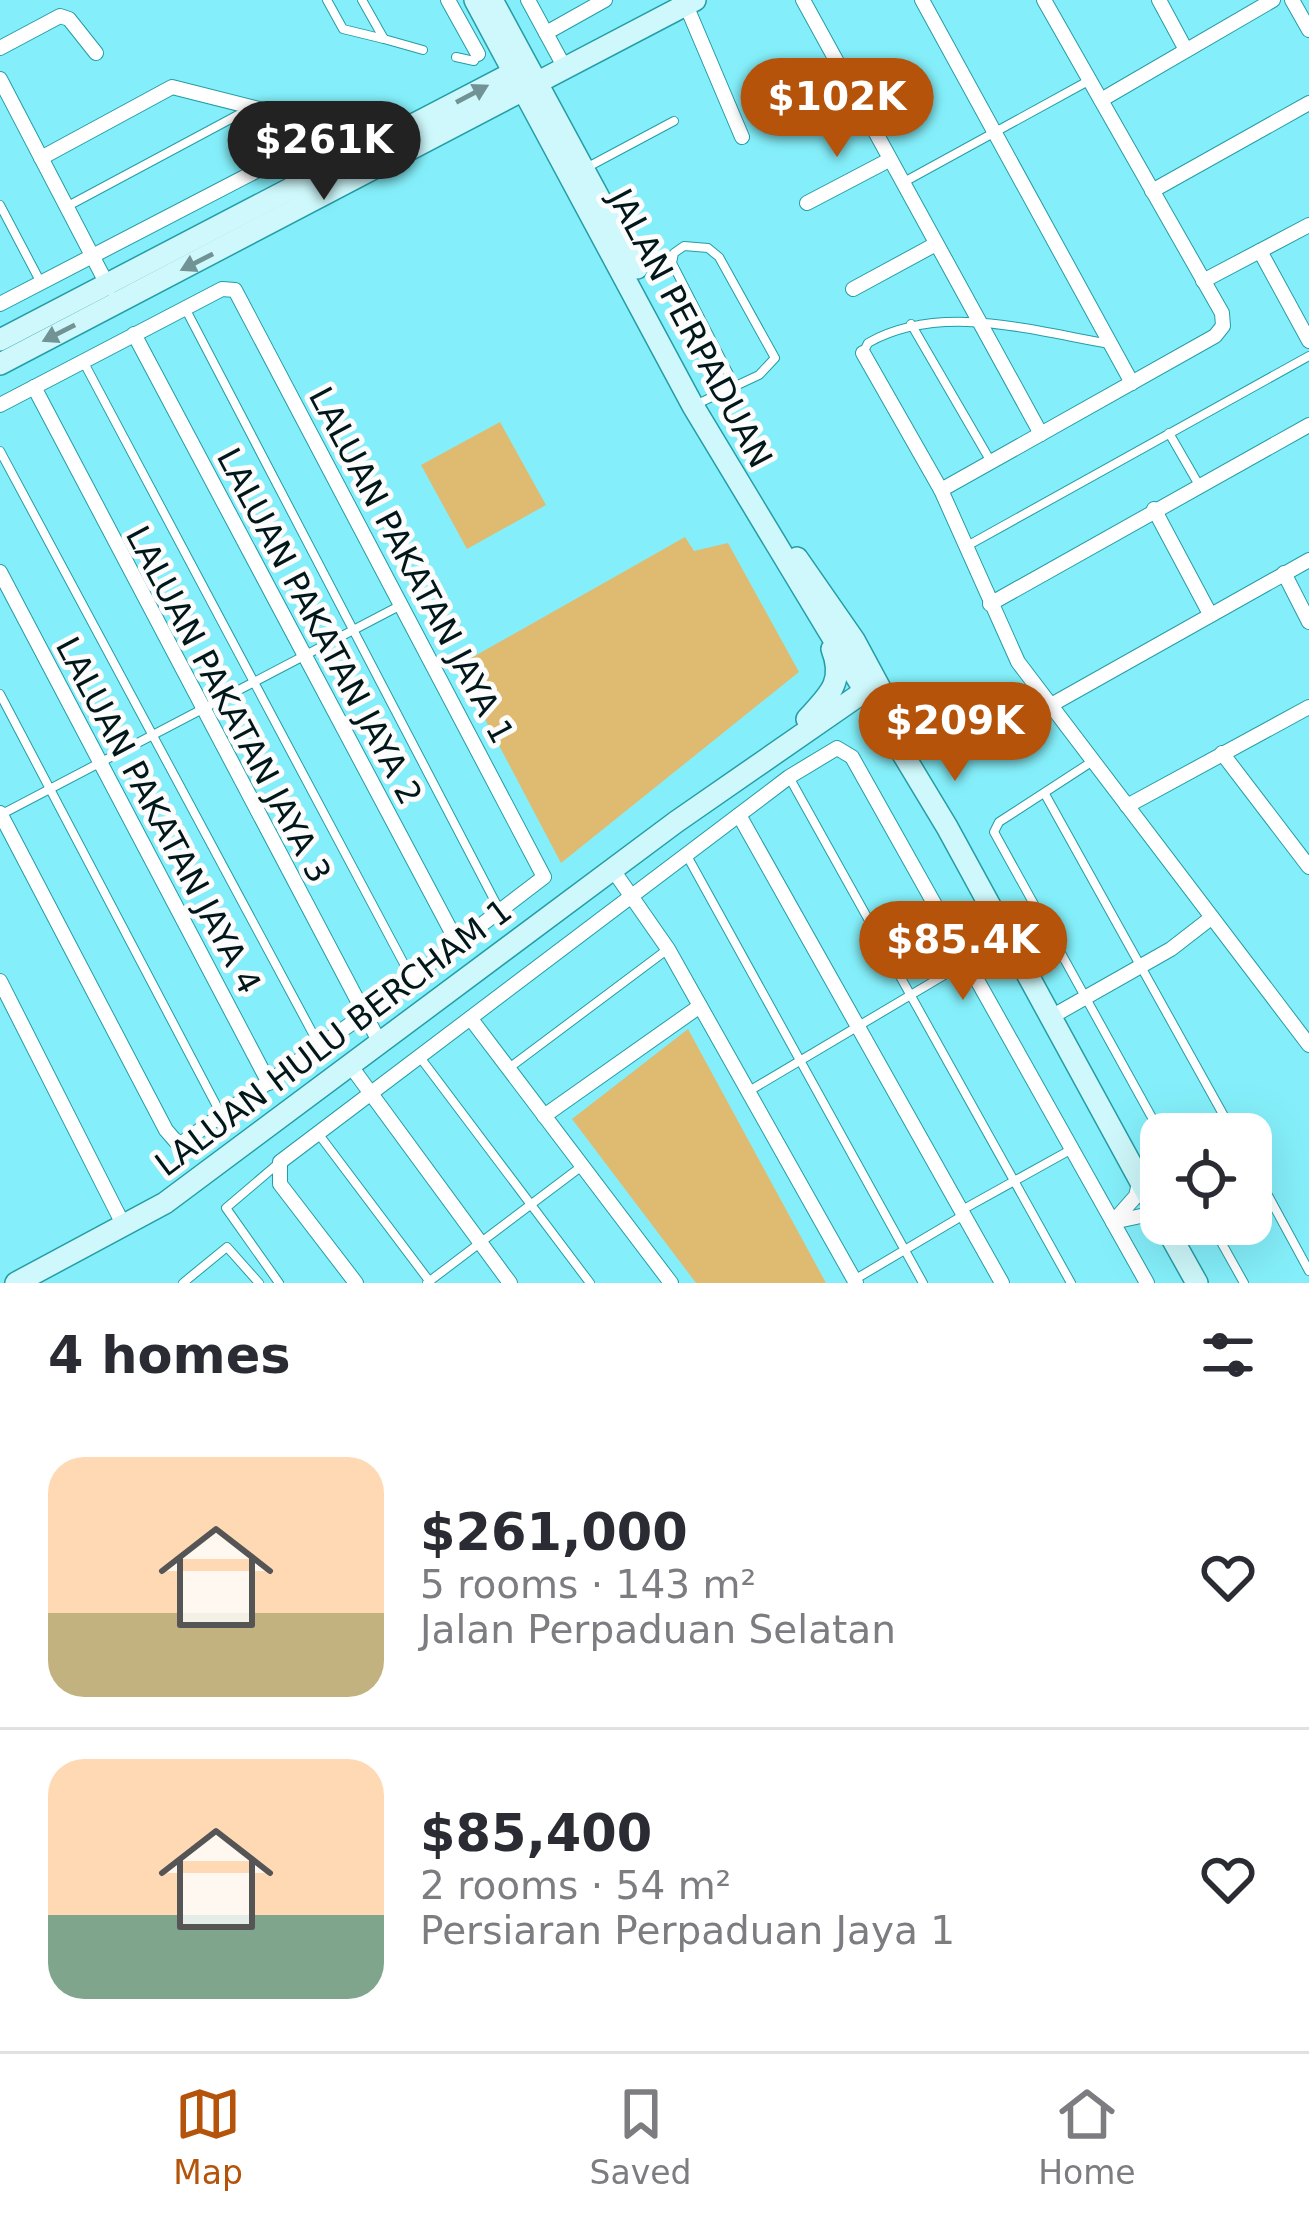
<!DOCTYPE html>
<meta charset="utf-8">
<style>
:root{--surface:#fff;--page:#f7f7f7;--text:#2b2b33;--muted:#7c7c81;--line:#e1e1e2;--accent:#b45309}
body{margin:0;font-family:"DejaVu Sans",sans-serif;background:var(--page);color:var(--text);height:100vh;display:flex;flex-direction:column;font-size:45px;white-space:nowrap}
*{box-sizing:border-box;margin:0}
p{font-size:39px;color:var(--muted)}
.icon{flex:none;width:66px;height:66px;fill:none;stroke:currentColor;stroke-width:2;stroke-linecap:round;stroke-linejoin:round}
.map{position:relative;height:1283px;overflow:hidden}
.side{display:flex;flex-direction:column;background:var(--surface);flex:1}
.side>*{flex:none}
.fabs{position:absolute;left:1140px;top:1113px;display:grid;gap:24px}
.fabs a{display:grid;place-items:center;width:132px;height:132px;border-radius:24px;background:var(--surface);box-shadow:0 12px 48px #0002;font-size:60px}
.price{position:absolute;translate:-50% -102px;padding:0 27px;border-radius:42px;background:var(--accent);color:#fff;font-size:39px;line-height:78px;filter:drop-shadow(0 3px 6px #0008)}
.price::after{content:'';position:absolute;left:50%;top:72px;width:36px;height:27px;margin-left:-18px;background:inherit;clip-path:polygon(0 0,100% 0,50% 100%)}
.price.current{background:#222;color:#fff}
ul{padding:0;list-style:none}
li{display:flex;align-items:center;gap:36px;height:300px;padding:0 48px}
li+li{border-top:3px solid var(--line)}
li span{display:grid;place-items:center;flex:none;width:336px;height:240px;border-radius:36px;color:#555}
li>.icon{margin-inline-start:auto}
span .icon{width:144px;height:144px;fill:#fffc;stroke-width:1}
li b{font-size:51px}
h2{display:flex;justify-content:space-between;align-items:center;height:144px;padding:0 48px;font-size:51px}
.tab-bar{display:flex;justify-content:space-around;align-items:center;height:168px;border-top:3px solid var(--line);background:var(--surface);font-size:33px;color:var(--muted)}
.tab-bar a{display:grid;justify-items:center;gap:6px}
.tab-bar .current{color:var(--accent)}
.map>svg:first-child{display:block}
.green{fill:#dfbb71}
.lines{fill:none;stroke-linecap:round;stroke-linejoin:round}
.lane-casing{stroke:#259ca6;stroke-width:10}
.street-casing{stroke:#259ca6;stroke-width:16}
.secondary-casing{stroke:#259ca6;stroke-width:24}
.lane{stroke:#fff;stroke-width:8}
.street{stroke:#fff;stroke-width:14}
.secondary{stroke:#cef8fb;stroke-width:21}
.oneway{fill:#729395}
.labels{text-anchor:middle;stroke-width:10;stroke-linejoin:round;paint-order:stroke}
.street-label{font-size:33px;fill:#011719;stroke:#fcfcfc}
</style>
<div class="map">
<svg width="1309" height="1283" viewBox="0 0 1309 1283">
<rect width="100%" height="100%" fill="#84effa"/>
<!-- green -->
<g class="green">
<path d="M 500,422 L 546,505 L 467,549 L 421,465 Z"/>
<path d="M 685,537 L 694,551 L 728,543 L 799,672 L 561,863 L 457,666 Z"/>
<path d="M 688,1029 L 826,1283 L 696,1283 L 572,1119 Z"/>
</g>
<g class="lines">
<defs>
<g id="lane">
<path d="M 327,0 L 343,29 L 384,39"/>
<path d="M 362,0 L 384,39 L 423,50"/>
<path d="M 456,57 L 474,61 L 478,54"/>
<path d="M 586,168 L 674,121"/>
<path d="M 904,182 L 1090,80"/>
<path d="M 0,205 L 40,281"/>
<path d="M 68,206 L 251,108"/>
<path d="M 185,308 L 500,911"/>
<path d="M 911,324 L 990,460"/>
<path d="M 863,353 L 868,343 C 940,302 1033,331 1110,344"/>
<path d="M 83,361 L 411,977"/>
<path d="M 695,405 L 759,375 L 775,358 L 719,257 L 708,248 L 684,246 L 674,253 L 672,263 L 734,384"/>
<path d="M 1169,433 L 1199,485"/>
<path d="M 0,451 L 319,1045"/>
<path d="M 967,546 L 1309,356"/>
<path d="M 0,694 L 222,1116"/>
<path d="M 1093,761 L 999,822 L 994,832 L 1161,1134"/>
<path d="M 789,777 L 1071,1283"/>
<path d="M 1046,796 L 1234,1134"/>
<path d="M 2,814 L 403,604"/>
<path d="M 686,854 L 923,1283"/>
<path d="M 419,1056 L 590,1283"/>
<path d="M 509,1068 L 668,949"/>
<path d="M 749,1091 L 968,961"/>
<path d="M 317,1132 L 430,1282"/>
<path d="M 1251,1164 L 1309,1271"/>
<path d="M 962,1210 L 1072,1149"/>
<path d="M 1211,1224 L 1244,1283"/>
<path d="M 854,1280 L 962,1216"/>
<path d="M 183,1283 L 227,1247 L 259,1283"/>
<path d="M 279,1283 L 226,1208 L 280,1162"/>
<path d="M 427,1283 L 582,1166"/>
</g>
<g id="street">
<path d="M 448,0 L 478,54"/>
<path d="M 528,0 L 566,70"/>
<path d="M 803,0 L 1041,434"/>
<path d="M 922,0 L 1132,383"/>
<path d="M 1159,0 L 1186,50"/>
<path d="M 1292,0 L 1309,30"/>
<path d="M 686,5 L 742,137"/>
<path d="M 546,33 L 605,0"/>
<path d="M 0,48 L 60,16 L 69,19 L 96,53"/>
<path d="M 0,79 L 109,288"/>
<path d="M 1101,100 L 1273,0"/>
<path d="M 1152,191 L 1309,103"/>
<path d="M 807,203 L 889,160"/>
<path d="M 1260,251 L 1309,341"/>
<path d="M 1203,281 L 1309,225"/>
<path d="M 853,289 L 936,244"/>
<path d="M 0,304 L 312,142 L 318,130 L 307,121 L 172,87 L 41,158"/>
<path d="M 134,334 L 458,944"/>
<path d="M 863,353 L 941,490 L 1018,662 L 1309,1045"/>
<path d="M 34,387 L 380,1043"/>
<path d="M 0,405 L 222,289 L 235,290 L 544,877 L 362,1016 L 179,1145 L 166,1130 L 0,813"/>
<path d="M 941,490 L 1215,336 L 1223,326 L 1222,313 L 1044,0"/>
<path d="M 1154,509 L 1210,614"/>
<path d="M 0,572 L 269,1083"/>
<path d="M 1284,573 L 1309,622"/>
<path d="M 990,604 L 1309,425"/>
<path d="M 1051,705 L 1309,560"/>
<path d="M 1222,753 L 1309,867"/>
<path d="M 1127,806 L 1309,707"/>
<path d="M 739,815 L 1002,1283"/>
<path d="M 613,870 L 668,949 L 856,1283"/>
<path d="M 951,929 L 994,906"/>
<path d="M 0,981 L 124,1226"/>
<path d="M 1051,1017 L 1171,949 L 1211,918"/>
<path d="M 471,1019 L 671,1283"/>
<path d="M 350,1065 L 510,1283"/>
<path d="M 544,1116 L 700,1006"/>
<path d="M 1113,1222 L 1136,1196 L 1139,1183"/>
<path d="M 1113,1222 L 1150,1214 L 1159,1220"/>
<path d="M 356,1283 L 280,1184 L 280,1162 L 789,777 L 837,748 L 852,757 L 1147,1283"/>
</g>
<g id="secondary">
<path d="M 475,0 L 693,406 L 947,827 L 1161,1219"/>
<path d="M 492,0 L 637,268"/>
<path d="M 0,340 L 526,66"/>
<path d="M 0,364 L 695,0"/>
<path d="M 797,558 L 854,640 L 903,731"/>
<path d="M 807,719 C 829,695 845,682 832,649"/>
<path d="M 1164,1224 L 1197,1283"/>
<path d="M 16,1283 L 165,1203 L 676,822 L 865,691"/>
</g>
</defs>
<!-- lane casing -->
<use href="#lane" class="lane-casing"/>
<!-- street casing -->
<use href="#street" class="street-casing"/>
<!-- secondary casing -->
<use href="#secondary" class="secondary-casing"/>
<!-- lane -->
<use href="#lane" class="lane"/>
<!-- street -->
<use href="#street" class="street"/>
<!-- secondary -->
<use href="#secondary" class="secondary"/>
</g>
<!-- one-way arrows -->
<defs><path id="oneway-solid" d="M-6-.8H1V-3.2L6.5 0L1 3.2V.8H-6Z" transform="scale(3)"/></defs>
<g class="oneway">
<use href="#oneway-solid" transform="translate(472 94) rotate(-28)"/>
<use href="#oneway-solid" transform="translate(197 262) rotate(153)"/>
<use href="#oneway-solid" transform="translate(59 333) rotate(153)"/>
</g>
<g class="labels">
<!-- street labels -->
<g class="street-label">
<text transform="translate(691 328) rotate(62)" y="12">JALAN PERPADUAN</text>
<text transform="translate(412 565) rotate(62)" y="12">LALUAN PAKATAN JAYA 1</text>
<text transform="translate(320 626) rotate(62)" y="12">LALUAN PAKATAN JAYA 2</text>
<text transform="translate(229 704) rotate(62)" y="12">LALUAN PAKATAN JAYA 3</text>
<text transform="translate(159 815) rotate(62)" y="12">LALUAN PAKATAN JAYA 4</text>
<text transform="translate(333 1037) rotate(-37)" y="12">LALUAN HULU BERCHAM 1</text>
</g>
</g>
</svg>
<div class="fabs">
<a><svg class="icon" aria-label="locate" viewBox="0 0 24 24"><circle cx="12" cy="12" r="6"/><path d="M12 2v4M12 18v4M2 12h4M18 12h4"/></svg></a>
</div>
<b class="price" style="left:837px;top:160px">$102K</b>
<b class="price current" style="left:324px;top:203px">$261K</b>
<b class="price" style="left:955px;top:784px">$209K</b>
<b class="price" style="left:963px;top:1003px">$85.4K</b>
</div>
<section class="side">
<h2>4 homes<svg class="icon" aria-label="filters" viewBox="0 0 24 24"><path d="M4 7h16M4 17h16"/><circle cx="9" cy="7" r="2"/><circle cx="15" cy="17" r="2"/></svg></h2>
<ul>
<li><span style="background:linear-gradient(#ffd9b3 65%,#c2b280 0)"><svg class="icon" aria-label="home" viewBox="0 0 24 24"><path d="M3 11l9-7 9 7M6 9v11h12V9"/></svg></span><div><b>$261,000</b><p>5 rooms · 143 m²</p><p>Jalan Perpaduan Selatan</p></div><svg class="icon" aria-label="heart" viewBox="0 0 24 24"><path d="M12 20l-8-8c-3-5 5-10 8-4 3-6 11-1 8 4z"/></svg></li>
<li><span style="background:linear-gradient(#ffd9b3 65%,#7fa58c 0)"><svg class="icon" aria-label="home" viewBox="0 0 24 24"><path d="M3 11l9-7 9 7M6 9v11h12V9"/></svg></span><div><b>$85,400</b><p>2 rooms · 54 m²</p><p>Persiaran Perpaduan Jaya 1</p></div><svg class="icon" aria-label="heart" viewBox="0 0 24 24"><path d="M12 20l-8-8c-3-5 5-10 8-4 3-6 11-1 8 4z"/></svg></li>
</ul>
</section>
<nav class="tab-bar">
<a class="current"><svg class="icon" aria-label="map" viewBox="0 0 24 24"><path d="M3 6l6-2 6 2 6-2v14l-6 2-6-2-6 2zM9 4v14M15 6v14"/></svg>Map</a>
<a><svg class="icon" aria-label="saved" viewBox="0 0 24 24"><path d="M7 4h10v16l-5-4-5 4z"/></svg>Saved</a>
<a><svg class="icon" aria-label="home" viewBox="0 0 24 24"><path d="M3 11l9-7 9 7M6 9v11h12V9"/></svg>Home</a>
</nav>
